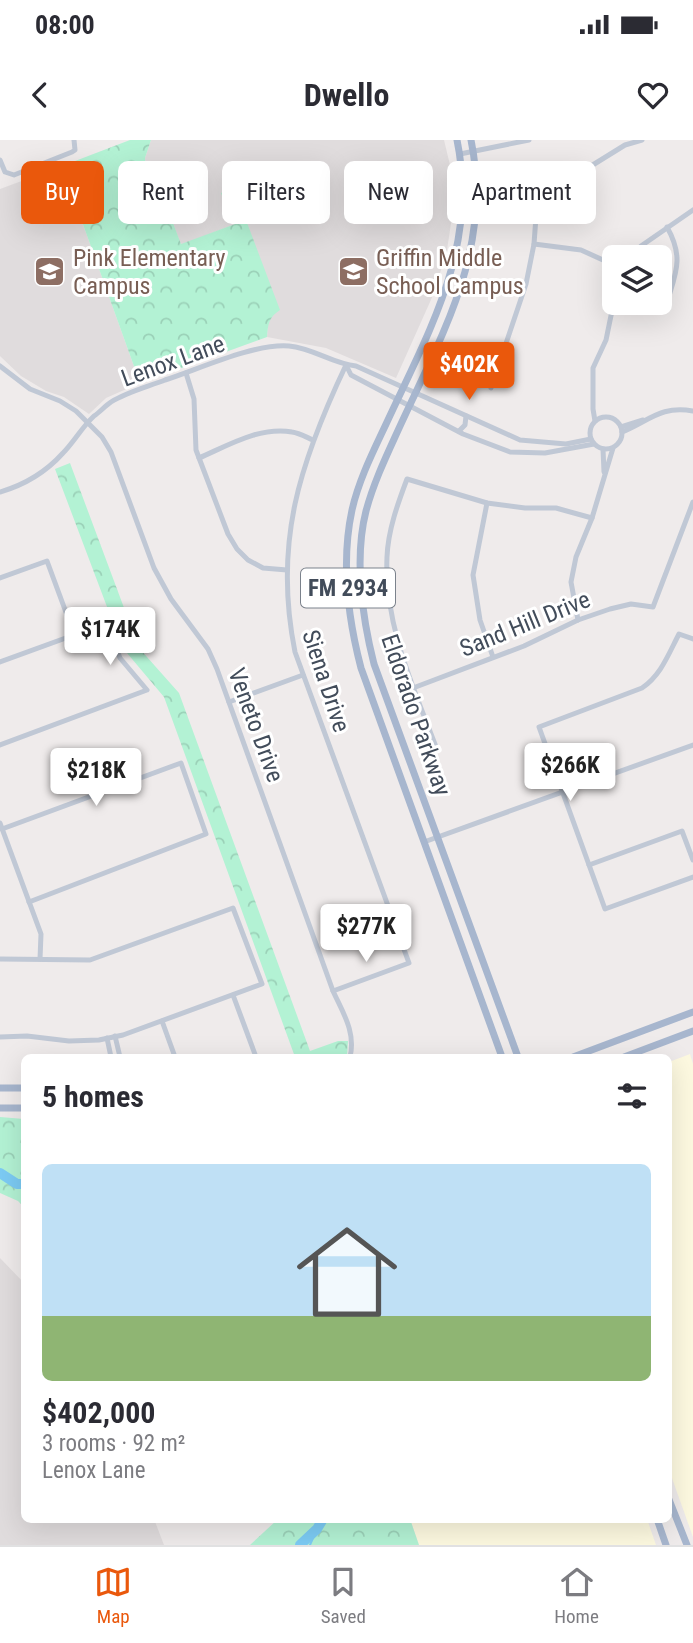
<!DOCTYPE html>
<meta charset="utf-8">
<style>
:root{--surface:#fff;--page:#f7f7f7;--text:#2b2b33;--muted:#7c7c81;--line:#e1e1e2;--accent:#ea580c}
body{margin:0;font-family:"Roboto Condensed",sans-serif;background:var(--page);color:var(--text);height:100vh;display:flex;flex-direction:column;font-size:26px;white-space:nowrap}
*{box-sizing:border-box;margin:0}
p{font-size:23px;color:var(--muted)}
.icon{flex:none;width:38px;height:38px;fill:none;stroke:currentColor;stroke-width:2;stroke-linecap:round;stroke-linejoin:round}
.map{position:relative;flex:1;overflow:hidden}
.panel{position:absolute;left:21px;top:914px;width:651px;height:469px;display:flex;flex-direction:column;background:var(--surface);border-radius:10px;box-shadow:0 7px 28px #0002}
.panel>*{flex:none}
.guide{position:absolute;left:21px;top:21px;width:651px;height:63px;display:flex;gap:14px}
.buttons{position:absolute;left:602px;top:105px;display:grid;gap:14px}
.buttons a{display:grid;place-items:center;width:70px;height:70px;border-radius:10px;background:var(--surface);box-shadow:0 7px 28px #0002;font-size:35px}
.price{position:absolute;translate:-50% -60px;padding:0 16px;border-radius:7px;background:#fff;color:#222;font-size:23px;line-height:46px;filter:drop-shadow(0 2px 4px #0008)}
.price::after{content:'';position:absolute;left:50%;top:42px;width:21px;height:16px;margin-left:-10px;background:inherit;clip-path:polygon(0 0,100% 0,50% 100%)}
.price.on{background:var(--accent);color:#fff}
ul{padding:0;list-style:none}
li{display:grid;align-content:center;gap:14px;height:371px;padding:0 21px}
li+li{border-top:2px solid var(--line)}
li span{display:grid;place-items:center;height:217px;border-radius:10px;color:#555}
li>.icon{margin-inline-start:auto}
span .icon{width:126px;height:126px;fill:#fffc;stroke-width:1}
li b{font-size:30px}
h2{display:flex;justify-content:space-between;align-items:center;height:84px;padding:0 21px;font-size:30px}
.tag{padding:0 24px;border-radius:10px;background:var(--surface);box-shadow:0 7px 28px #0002;font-size:24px;line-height:63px}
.tag.on{background:var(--accent);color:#fff}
.status{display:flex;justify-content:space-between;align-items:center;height:49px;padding:0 35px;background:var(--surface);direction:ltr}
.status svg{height:19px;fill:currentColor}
header{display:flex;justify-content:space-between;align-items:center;height:91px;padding:0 21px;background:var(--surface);font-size:32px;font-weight:700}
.dock{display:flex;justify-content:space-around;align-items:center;height:98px;border-top:2px solid var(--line);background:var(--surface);font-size:19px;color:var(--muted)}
.dock a{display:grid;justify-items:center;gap:4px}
.dock .on{color:var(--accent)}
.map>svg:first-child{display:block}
.commercial{fill:#fdf9e0}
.education{fill:#e0dcdd}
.park{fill:url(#park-crowns)}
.pitch{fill:#b3f2d4}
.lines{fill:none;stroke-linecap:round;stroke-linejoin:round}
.stream{stroke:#7ccbf4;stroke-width:2}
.river{stroke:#7ccbf4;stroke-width:10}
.minor{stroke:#c0c8d5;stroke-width:5}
.major{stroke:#a7b6ce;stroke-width:7}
.labels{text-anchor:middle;stroke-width:6;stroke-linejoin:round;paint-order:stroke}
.shield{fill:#fff;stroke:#7b828c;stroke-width:2}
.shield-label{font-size:23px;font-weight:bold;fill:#424c5a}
.education-label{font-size:24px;fill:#785e54;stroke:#fff;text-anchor:start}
.street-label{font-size:24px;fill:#424c5a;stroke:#fff}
</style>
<div class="status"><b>08:00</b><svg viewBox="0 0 49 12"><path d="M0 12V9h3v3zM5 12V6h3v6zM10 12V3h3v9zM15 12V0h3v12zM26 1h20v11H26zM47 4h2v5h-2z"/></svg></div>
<header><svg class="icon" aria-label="back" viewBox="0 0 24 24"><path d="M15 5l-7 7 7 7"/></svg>Dwello<svg class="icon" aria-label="heart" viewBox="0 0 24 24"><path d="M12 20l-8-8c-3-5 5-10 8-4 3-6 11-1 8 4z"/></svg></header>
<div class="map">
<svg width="693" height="1405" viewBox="0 0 693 1405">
<defs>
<pattern id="park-crowns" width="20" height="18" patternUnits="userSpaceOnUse" patternTransform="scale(1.75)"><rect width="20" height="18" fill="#b3f2d4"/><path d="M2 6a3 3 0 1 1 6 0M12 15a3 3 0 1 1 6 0" fill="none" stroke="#9bd1b8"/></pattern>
</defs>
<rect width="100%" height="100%" fill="#efebeb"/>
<!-- commercial -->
<g class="commercial">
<path d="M 690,914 L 693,924 L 693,1397 L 668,1327 L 669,922 Z"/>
<path d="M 410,1379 L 647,1379 L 656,1405 L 419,1405 Z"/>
</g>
<!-- education -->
<g class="education">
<path d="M 151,0 L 444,0 L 450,25 L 453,70 L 447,110 L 434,153 L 396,238 L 326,208 L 267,197 L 268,182 L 273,174 L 246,80 L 181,105 L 162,54 L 153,44 L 146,32 L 145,18 Z"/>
<path d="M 62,26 L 140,243 L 106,258 L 89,274 L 64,257 L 46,251 L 21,236 L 0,216 L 0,49 Z"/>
<path d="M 0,1118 L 24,1143 L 24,1379 L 154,1379 L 164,1405 L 0,1405 Z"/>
</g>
<!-- park -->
<g class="park">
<path d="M 130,0 L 151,0 L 145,18 L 146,32 L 152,44 L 162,54 L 181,104 L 246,80 L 280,170 C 269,177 268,184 267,197 L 140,243 L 62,26 Z"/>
<path d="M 251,42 L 262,72 L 232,83 L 221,53 Z"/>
<path d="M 70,323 L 139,508 L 179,553 L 310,911 L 338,901 L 348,901 L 347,917 L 295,917 L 164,557 L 127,513 L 115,488 L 55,329 Z"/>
<path d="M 0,977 L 24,979 L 24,1067 L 18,1061 L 0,1053 Z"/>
<path d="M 278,1379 L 410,1379 L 419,1405 L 250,1405 Z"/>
</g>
<!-- pitch -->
<g class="pitch">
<path d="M 246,47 L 250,56 L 230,63 L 227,54 Z"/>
<path d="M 252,62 L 255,71 L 236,78 L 233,69 Z"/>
<path d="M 153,139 L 158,152 L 137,160 L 133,147 Z"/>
</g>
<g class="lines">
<!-- stream -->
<path class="stream" d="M 310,1405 L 317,1389"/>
<!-- river -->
<g class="river">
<path d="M 0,1033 L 17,1044 L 24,1044"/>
<path d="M 300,1405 L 317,1389 L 323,1379"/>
</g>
<!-- minor -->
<g class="minor">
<path d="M 460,14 L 529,0"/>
<path d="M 0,20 L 5,32 L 14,35 L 72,12 L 75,10 L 74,0"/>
<path d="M 534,104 L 581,110 L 614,125"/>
<path d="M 633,117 L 641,106 L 693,70"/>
<path d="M 613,164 L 654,172 L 666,166 C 675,134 685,119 667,87"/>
<path d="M 346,225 L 351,235 L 463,294 L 510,312 L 545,313 L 594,304"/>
<path d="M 0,226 L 30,249 L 60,261 L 76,271 L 102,297 L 111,312 L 154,428 L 171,459 L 208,509 L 217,529 L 333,851 C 343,873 356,892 350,917"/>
<path d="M 186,233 L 194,259 L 196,310 L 228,394 L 237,409 L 248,420 L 263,428 L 287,430"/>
<path d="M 491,248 L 526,144 L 534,104 L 537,63 L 541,57 L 625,5 L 642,0"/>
<circle cx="606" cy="293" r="16"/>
<path d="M 595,281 L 593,269 L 593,228 L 606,200 L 614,161"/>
<path d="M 621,287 L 643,280"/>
<path d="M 459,291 L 465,285 L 466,276"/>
<path d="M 622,292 C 649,281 661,265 693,271"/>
<path d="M 603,309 L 604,332"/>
<path d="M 199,318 C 227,306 260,286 292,292 C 299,293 306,297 313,300"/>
<path d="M 0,352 C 24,345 46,332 63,313 C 74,302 82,287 94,276 C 100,272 105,266 111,262 C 127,252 147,247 165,240 C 199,229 255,203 289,206 C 313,208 333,224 356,226 L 520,300 L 566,304 L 591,299"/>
<path d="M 487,363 L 473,435 L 480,480 L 493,517"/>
<path d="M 0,438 L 47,421 L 74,494"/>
<path d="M 578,480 L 571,442 L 576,417 L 592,378 L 613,308"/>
<path d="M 693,499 L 679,494 C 668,515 661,535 642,548 L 539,587 L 605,769 L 693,737"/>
<path d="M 0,522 L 107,483 L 120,518 L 147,550 L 0,605"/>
<path d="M 413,548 L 524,506 L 578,480 L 610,469 L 631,464 L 653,467 L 693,362"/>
<path d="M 229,562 L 303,535"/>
<path d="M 436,607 C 413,546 384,484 387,417 C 388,390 398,363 407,339 L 487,363 L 525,368 L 556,368 L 592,378"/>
<path d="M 0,683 L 41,794 L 40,819"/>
<path d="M 2,689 L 181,623 L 206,694 L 29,762"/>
<path d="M 424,702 L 693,605"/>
<path d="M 589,725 L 682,691 L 693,720"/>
<path d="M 0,819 L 90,820 L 233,768 L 262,844 L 123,895 L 99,900 L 69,901 L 27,896 L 0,897"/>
<path d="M 333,851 L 409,823 L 295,512 C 273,403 300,322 346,225"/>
<path d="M 233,855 L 256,917"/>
<path d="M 162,881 L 175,917"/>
<path d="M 115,896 L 120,917"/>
<path d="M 107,898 L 111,917"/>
</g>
<!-- major -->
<g class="major">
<path d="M 457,0 C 479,106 430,189 387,282 C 374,310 359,339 352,370 C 341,421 348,478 361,528 L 502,917"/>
<path d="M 471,0 C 494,112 439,199 395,297 C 384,321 373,345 366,371 C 354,418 362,477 374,524 L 518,917"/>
<path d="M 573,917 L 693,872"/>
<path d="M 624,917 L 693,891"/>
<path d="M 0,948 L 24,948"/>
<path d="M 0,968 L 24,968"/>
<path d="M 668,1357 L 687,1405"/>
<path d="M 657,1379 L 666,1405"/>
</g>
</g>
<!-- icons -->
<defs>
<symbol id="school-square" viewBox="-11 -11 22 22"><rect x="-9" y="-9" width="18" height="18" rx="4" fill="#8d6e63" stroke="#fff"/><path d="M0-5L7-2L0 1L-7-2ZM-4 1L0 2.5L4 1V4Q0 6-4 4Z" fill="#fff"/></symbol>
</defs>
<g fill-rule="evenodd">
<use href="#school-square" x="32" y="114" width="35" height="35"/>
<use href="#school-square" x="336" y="114" width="35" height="35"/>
</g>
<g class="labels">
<!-- shield labels -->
<rect class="shield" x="301" y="428.5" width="94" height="39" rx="5"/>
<g class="shield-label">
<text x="348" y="456">FM 2934</text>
</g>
<!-- education labels -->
<g class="education-label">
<text x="73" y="126">Pink Elementary<tspan x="73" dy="28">Campus</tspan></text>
<text x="376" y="126">Griffin Middle<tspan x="376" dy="28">School Campus</tspan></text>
</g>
<!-- street labels -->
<g class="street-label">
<text transform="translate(173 221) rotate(-20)" y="8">Lenox Lane</text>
<text transform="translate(525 484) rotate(-22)" y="8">Sand Hill Drive</text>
<text transform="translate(326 541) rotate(72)" y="8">Siena Drive</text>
<text transform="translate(416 575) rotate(71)" y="8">Eldorado Parkway</text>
<text transform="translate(256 585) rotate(70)" y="8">Veneto Drive</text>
</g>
</g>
</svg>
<div class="buttons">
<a><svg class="icon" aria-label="layers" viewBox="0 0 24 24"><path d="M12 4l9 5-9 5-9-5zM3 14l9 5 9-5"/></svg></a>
</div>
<b class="price on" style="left:469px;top:262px">$402K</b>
<b class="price" style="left:110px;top:527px">$174K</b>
<b class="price" style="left:570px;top:663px">$266K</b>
<b class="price" style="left:96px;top:668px">$218K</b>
<b class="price" style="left:366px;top:824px">$277K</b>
<div class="guide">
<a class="tag on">Buy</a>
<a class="tag">Rent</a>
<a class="tag">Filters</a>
<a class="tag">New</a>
<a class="tag">Apartment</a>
</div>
<section class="panel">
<h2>5 homes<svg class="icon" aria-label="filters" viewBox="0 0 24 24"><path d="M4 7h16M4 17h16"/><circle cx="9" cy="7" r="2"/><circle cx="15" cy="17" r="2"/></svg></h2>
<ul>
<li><span style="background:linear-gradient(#bfe0f5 70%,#8fb573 0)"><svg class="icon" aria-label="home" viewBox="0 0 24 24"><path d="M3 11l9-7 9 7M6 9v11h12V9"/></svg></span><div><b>$402,000</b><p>3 rooms · 92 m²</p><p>Lenox Lane</p></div></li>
</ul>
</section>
</div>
<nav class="dock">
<a class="on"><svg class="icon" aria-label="map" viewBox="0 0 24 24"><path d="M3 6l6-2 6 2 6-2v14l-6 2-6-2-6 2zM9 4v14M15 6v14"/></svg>Map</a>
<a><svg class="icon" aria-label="saved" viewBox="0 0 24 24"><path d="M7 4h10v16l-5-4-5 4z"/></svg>Saved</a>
<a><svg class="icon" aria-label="home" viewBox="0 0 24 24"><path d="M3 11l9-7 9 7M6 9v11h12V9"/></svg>Home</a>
</nav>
